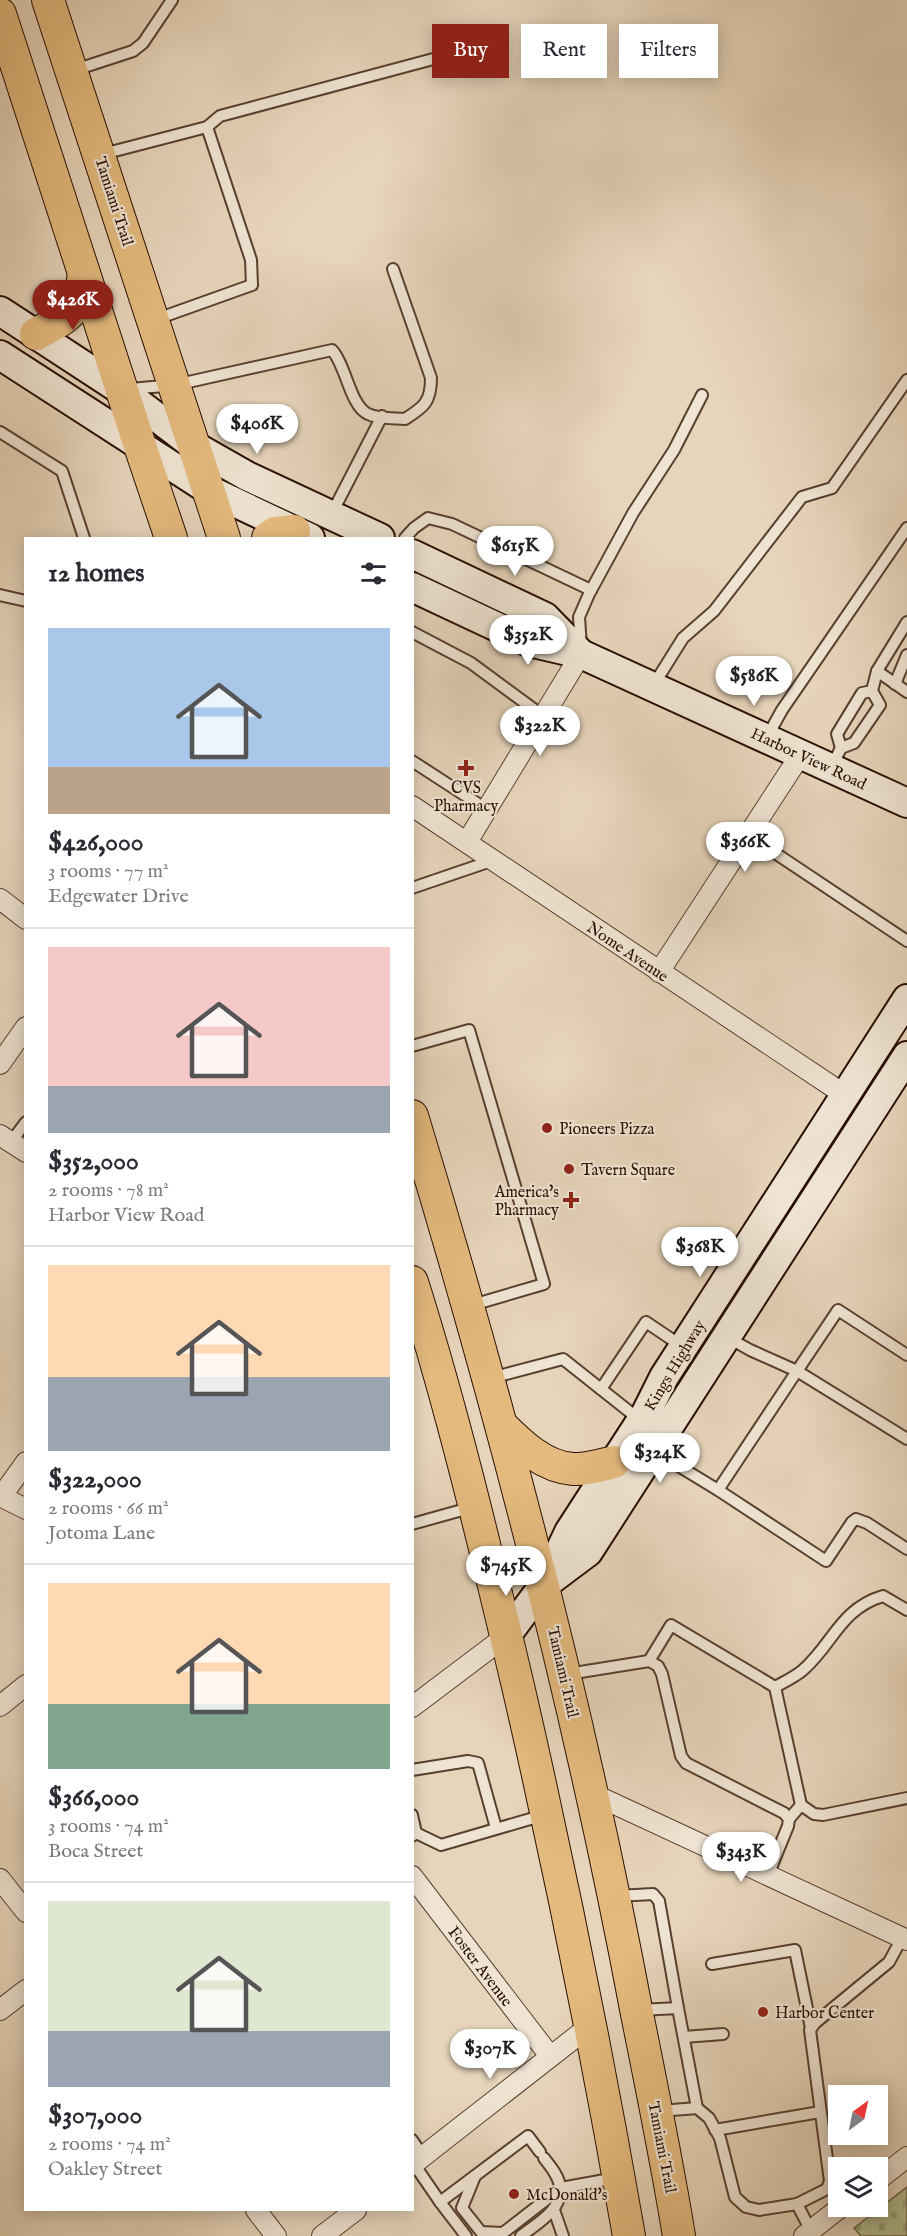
<!DOCTYPE html>
<meta charset="utf-8">
<style>
:root{--surface:#fff;--page:#f7f7f7;--text:#2b2b33;--muted:#7c7c81;--line:#e1e1e2;--accent:#8f2418}
body{margin:0;font-family:"IM FELL English",serif;background:var(--page);color:var(--text);height:100vh;display:flex;flex-direction:column;font-size:22px;white-space:nowrap}
*{box-sizing:border-box;margin:0}
p{font-size:20px;color:var(--muted)}
.icon{flex:none;width:33px;height:33px;fill:none;stroke:currentColor;stroke-width:2;stroke-linecap:round;stroke-linejoin:round}
.map{position:relative;flex:1;overflow:hidden}
.side{position:absolute;left:24px;top:537px;width:390px;height:1674px;display:flex;flex-direction:column;background:var(--surface);border-radius:0px;box-shadow:0 3px 15px #0003}
.side>*{flex:none}
.guide{position:absolute;left:432px;top:24px;width:384px;height:54px;display:flex;gap:12px}
.needle{width:39px;rotate:33deg}
.buttons{position:absolute;left:828px;top:2085px;display:grid;gap:12px}
.buttons a{display:grid;place-items:center;width:60px;height:60px;border-radius:0px;background:var(--surface);box-shadow:0 3px 15px #0003;font-size:30px}
.price{position:absolute;translate:-50% -51px;padding:0 14px;border-radius:21px;background:#fff;color:#222;font-size:20px;line-height:39px;filter:drop-shadow(0 2px 3px #0008)}
.price::after{content:'';position:absolute;left:50%;top:36px;width:18px;height:14px;margin-left:-9px;background:inherit;clip-path:polygon(0 0,100% 0,50% 100%)}
.price.on{background:var(--accent);color:#fff}
ul{padding:0;list-style:none}
li{display:grid;align-content:center;gap:12px;height:318px;padding:0 24px}
li+li{border-top:2px solid var(--line)}
li span{display:grid;place-items:center;height:186px;border-radius:0px;color:#555}
li>.icon{margin-inline-start:auto}
span .icon{width:108px;height:108px;fill:#fffc;stroke-width:1}
li b{font-size:26px}
h2{display:flex;justify-content:space-between;align-items:center;height:72px;padding:0 24px;font-size:26px}
.tag{padding:0 21px;border-radius:0px;background:var(--surface);box-shadow:0 3px 15px #0003;font-size:21px;line-height:54px}
.tag.on{background:var(--accent);color:#fff}
.map>svg:first-child{display:block}
.cemetery{fill:url(#cemetery-stones);stroke:#6d664a;stroke-width:1.5}
.lines{fill:none;stroke-linecap:round;stroke-linejoin:round}
.lane-casing{stroke:#58402f;stroke-width:14}
.street-casing{stroke:#58402f;stroke-width:22}
.secondary-casing{stroke:#280e00;stroke-width:32}
.primary-casing{stroke:#280e00;stroke-width:34}
.lane{stroke:#efe4d3;stroke-width:10}
.street{stroke:#efe4d3;stroke-width:20}
.secondary{stroke:#efe4d3;stroke-width:28}
.primary{stroke:#e4ba7e;stroke-width:32}
.poi-dot{fill:#8f2418;stroke:#efe4d3;stroke-width:2}
.labels{text-anchor:middle;stroke-width:4.5;stroke-linejoin:round;paint-order:stroke}
.street-label{font-size:16px;fill:#280e00;stroke:#efe4d3}
.poi-label{font-size:16px;fill:#280e00;stroke:#efe4d3;text-anchor:start}
</style>
<div class="map">
<svg width="907" height="2236" viewBox="0 0 907 2236">
<defs>
<pattern id="cemetery-stones" width="16" height="16" patternUnits="userSpaceOnUse" patternTransform="scale(1.5)"><rect width="16" height="16" fill="#b2be93"/><path d="M2 7V4a2 2 0 0 1 4 0v3zM10 15v-3a2 2 0 0 1 4 0v3z" fill="#99a27d"/></pattern>
</defs>
<rect width="100%" height="100%" fill="#e7d5bb"/>
<filter id="stains"><feTurbulence type="fractalNoise" baseFrequency=".00333" numOctaves="4"/><feColorMatrix values="0 0 0 0 .2 0 0 0 0 .09 0 0 0 0 .02 0 0 0 .5 -.17"/></filter>
<radialGradient id="worn" r=".72"><stop offset=".6" stop-color="#630" stop-opacity="0"/><stop offset="1" stop-color="#630" stop-opacity=".3"/></radialGradient>
<!-- cemetery -->
<path class="cemetery" d="M 907,2187 L 907,2236 L 861,2236 L 854,2228 Z"/>
<g class="lines">
<defs>
<g id="lane">
<path d="M 75,70 L 133,51 L 143,43 L 172,0"/>
<path d="M 103,154 L 207,127"/>
<path d="M 154,320 L 252,285 L 251,260 L 207,127 L 220,116 L 467,50"/>
<path d="M 130,389 L 175,385 L 332,350 C 346,365 350,406 368,414 C 378,419 394,418 405,419 C 424,407 431,402 431,378 L 393,269"/>
<path d="M 0,432 L 62,471 L 84,538"/>
<path d="M 331,515 L 382,416"/>
<path d="M 405,538 L 414,528 L 428,518 L 452,524 L 591,590"/>
<path d="M 0,595 L 26,601"/>
<path d="M 412,632 L 471,663 L 543,716"/>
<path d="M 581,647 L 579,617 L 589,594 L 633,513 L 674,450 L 702,395"/>
<path d="M 877,671 L 907,692"/>
<path d="M 895,684 L 907,655"/>
<path d="M 653,686 L 683,638 L 714,611 L 802,497 L 832,488 L 907,380"/>
<path d="M 767,737 L 782,710 L 907,528"/>
<path d="M 841,748 L 837,734 L 862,693 L 872,691"/>
<path d="M 412,761 L 486,809"/>
<path d="M 831,768 L 841,748 L 854,743 L 880,705 L 872,691 L 877,671 L 907,622"/>
<path d="M 748,835 L 907,941"/>
<path d="M 412,888 L 494,860"/>
<path d="M 412,1046 L 469,1030 L 544,1284 L 469,1306"/>
<path d="M 11,1142 L 26,1122"/>
<path d="M 727,1337 L 750,1350 L 797,1371 L 718,1490 L 826,1561 L 852,1522 L 856,1519 L 867,1523 L 907,1549"/>
<path d="M 907,1355 L 838,1310 L 797,1371 L 907,1439"/>
<path d="M 491,1378 L 563,1359 L 640,1420"/>
<path d="M 601,1389 L 646,1322 L 683,1347"/>
<path d="M 654,1451 L 718,1490"/>
<path d="M 412,1524 L 473,1507"/>
<path d="M 649,1661 L 671,1625 L 775,1687 L 801,1805 L 789,1819"/>
<path d="M 568,1674 L 649,1661 L 658,1666 L 662,1674 L 681,1756 L 686,1763 L 784,1813 L 789,1819 L 788,1826 L 768,1875"/>
<path d="M 775,1687 C 784,1682 795,1677 803,1670 C 833,1644 840,1609 883,1596 L 907,1610"/>
<path d="M 412,1770 L 468,1761 L 478,1763 L 496,1828"/>
<path d="M 801,1805 L 814,1814 L 823,1815 L 907,1798"/>
<path d="M 412,1815 L 416,1833"/>
<path d="M 412,1836 L 416,1833 L 441,1845 L 544,1815"/>
<path d="M 617,1896 L 653,1894 L 659,1901 L 678,2008"/>
<path d="M 712,1964 L 795,1950 L 811,2028"/>
<path d="M 640,2010 L 678,2008 L 697,2108"/>
<path d="M 684,2037 L 723,2034"/>
<path d="M 660,2111 L 697,2108 L 709,2118 L 720,2138 L 735,2197 L 746,2207 L 759,2210 L 797,2204"/>
<path d="M 715,2130 L 820,2112"/>
<path d="M 412,2140 L 423,2156"/>
<path d="M 414,2164 L 440,2202"/>
<path d="M 475,2176 L 462,2208 L 481,2232 L 503,2233 L 561,2188 L 616,2178"/>
<path d="M 554,2210 L 563,2236"/>
<path d="M 811,2231 L 797,2204 L 827,2189 L 830,2181 L 810,2030 L 815,2023 L 889,1962 L 902,1938"/>
<path d="M 466,2236 L 440,2202 L 528,2136 L 540,2152"/>
<path d="M 521,2236 C 536,2224 563,2210 560,2187 C 559,2176 550,2166 544,2158"/>
</g>
<g id="street">
<path d="M 412,806 L 845,1095"/>
<path d="M 467,842 L 581,654"/>
<path d="M 0,899 L 26,919"/>
<path d="M 659,972 L 801,754"/>
<path d="M 0,1064 L 26,1027"/>
<path d="M 0,1135 L 26,1152"/>
<path d="M 0,1496 L 26,1509"/>
<path d="M 1,1497 L 26,1462"/>
<path d="M 0,1706 L 26,1685"/>
<path d="M 412,1707 L 506,1636"/>
<path d="M 591,1793 L 907,1940"/>
<path d="M 412,1876 L 550,2056"/>
<path d="M 0,1879 L 26,1912"/>
<path d="M 0,2010 L 26,1990"/>
<path d="M 412,2165 L 591,2025"/>
<path d="M 878,2180 L 907,2157"/>
<path d="M 256,2210 L 276,2236"/>
<path d="M 322,2236 L 356,2210"/>
<path d="M 804,2236 L 842,2206"/>
</g>
<g id="secondary">
<path d="M 0,311 L 121,390 L 196,447 L 247,476 L 380,538"/>
<path d="M 0,355 L 209,490 L 310,538"/>
<path d="M 412,554 L 545,617 L 581,654"/>
<path d="M 412,587 L 529,642 L 581,654 L 907,803"/>
<path d="M 548,1582 L 588,1552 L 907,1056"/>
<path d="M 506,1636 L 544,1585 L 569,1532 L 646,1413 L 664,1377 L 907,999"/>
</g>
<g id="primary">
<path d="M 48,0 L 224,538"/>
<path d="M 0,14 L 139,443 L 171,538"/>
<path d="M 36,334 C 68,317 79,313 84,274"/>
<path d="M 268,538 L 275,533 L 294,531"/>
<path d="M 412,1116 C 502,1412 580,1710 637,2014 C 652,2088 667,2162 679,2236"/>
<path d="M 412,1282 C 454,1415 486,1551 518,1686 C 560,1869 597,2052 629,2236"/>
<path d="M 502,1426 C 521,1445 544,1467 573,1469 C 586,1470 602,1465 614,1462"/>
</g>
</defs>
<!-- lane casing -->
<use href="#lane" class="lane-casing"/>
<!-- street casing -->
<use href="#street" class="street-casing"/>
<!-- secondary casing -->
<use href="#secondary" class="secondary-casing"/>
<!-- primary casing -->
<use href="#primary" class="primary-casing"/>
<!-- lane -->
<use href="#lane" class="lane"/>
<!-- street -->
<use href="#street" class="street"/>
<!-- secondary -->
<use href="#secondary" class="secondary"/>
<!-- primary -->
<use href="#primary" class="primary"/>
</g>
<!-- markers -->
<g class="poi-dot">
<path d="M463 759h6v6h6v6h-6v6h-6v-6h-6v-6h6z"/>
<circle cx="547" cy="1128" r="6"/>
<circle cx="569" cy="1169" r="6"/>
<path d="M568 1191h6v6h6v6h-6v6h-6v-6h-6v-6h6z"/>
<circle cx="763" cy="2012" r="6"/>
<circle cx="514" cy="2194" r="6"/>
</g>
<g class="labels">
<!-- street labels -->
<g class="street-label">
<text transform="translate(115 201) rotate(72)" y="6">Tamiami Trail</text>
<text transform="translate(809 758) rotate(25)" y="6">Harbor View Road</text>
<text transform="translate(628 951) rotate(34)" y="6">Nome Avenue</text>
<text transform="translate(674 1365) rotate(-59)" y="6">Kings Highway</text>
<text transform="translate(564 1672) rotate(77)" y="6">Tamiami Trail</text>
<text transform="translate(481 1966) rotate(53)" y="6">Foster Avenue</text>
<text transform="translate(663 2147) rotate(79)" y="6">Tamiami Trail</text>
</g>
<!-- poi labels -->
<g class="poi-label">
<text x="466" y="793" text-anchor="middle">CVS<tspan x="466" dy="18">Pharmacy</tspan></text>
<text x="559" y="1134">Pioneers Pizza</text>
<text x="581" y="1175">Tavern Square</text>
<text x="559" y="1197" text-anchor="end">America's<tspan x="559" dy="18">Pharmacy</tspan></text>
<text x="775" y="2018">Harbor Center</text>
<text x="526" y="2200">McDonald's</text>
</g>
</g>
<rect width="100%" height="100%" filter="url(#stains)"/>
<rect width="100%" height="100%" fill="url(#worn)"/>
</svg>
<div class="buttons">
<a><svg class="needle" viewBox="-14 -14 28 28"><path d="M0-13l5 13h-10z" fill="#e53935"/><path d="M0 13l5-13h-10z" fill="#7c7c81"/></svg></a>
<a><svg class="icon" aria-label="layers" viewBox="0 0 24 24"><path d="M12 4l9 5-9 5-9-5zM3 14l9 5 9-5"/></svg></a>
</div>
<b class="price on" style="left:73px;top:331px">$426K</b>
<b class="price" style="left:257px;top:455px">$406K</b>
<b class="price" style="left:515px;top:577px">$615K</b>
<b class="price" style="left:528px;top:666px">$352K</b>
<b class="price" style="left:754px;top:707px">$586K</b>
<b class="price" style="left:540px;top:757px">$322K</b>
<b class="price" style="left:745px;top:873px">$366K</b>
<b class="price" style="left:700px;top:1278px">$368K</b>
<b class="price" style="left:660px;top:1484px">$324K</b>
<b class="price" style="left:506px;top:1597px">$745K</b>
<b class="price" style="left:741px;top:1883px">$343K</b>
<b class="price" style="left:490px;top:2080px">$307K</b>
<div class="guide">
<a class="tag on">Buy</a>
<a class="tag">Rent</a>
<a class="tag">Filters</a>
</div>
<section class="side">
<h2>12 homes<svg class="icon" aria-label="filters" viewBox="0 0 24 24"><path d="M4 7h16M4 17h16"/><circle cx="9" cy="7" r="2"/><circle cx="15" cy="17" r="2"/></svg></h2>
<ul>
<li><span style="background:linear-gradient(#a9c7e8 75%,#b9a48a 0)"><svg class="icon" aria-label="home" viewBox="0 0 24 24"><path d="M3 11l9-7 9 7M6 9v11h12V9"/></svg></span><div><b>$426,000</b><p>3 rooms · 77 m²</p><p>Edgewater Drive</p></div></li>
<li><span style="background:linear-gradient(#f6c9c9 75%,#9aa5b1 0)"><svg class="icon" aria-label="home" viewBox="0 0 24 24"><path d="M3 11l9-7 9 7M6 9v11h12V9"/></svg></span><div><b>$352,000</b><p>2 rooms · 78 m²</p><p>Harbor View Road</p></div></li>
<li><span style="background:linear-gradient(#ffd9b3 60%,#9aa5b1 0)"><svg class="icon" aria-label="home" viewBox="0 0 24 24"><path d="M3 11l9-7 9 7M6 9v11h12V9"/></svg></span><div><b>$322,000</b><p>2 rooms · 66 m²</p><p>Jotoma Lane</p></div></li>
<li><span style="background:linear-gradient(#ffd9b3 65%,#7fa58c 0)"><svg class="icon" aria-label="home" viewBox="0 0 24 24"><path d="M3 11l9-7 9 7M6 9v11h12V9"/></svg></span><div><b>$366,000</b><p>3 rooms · 74 m²</p><p>Boca Street</p></div></li>
<li><span style="background:linear-gradient(#dfe7d0 70%,#9aa5b1 0)"><svg class="icon" aria-label="home" viewBox="0 0 24 24"><path d="M3 11l9-7 9 7M6 9v11h12V9"/></svg></span><div><b>$307,000</b><p>2 rooms · 74 m²</p><p>Oakley Street</p></div></li>
</ul>
</section>
</div>
